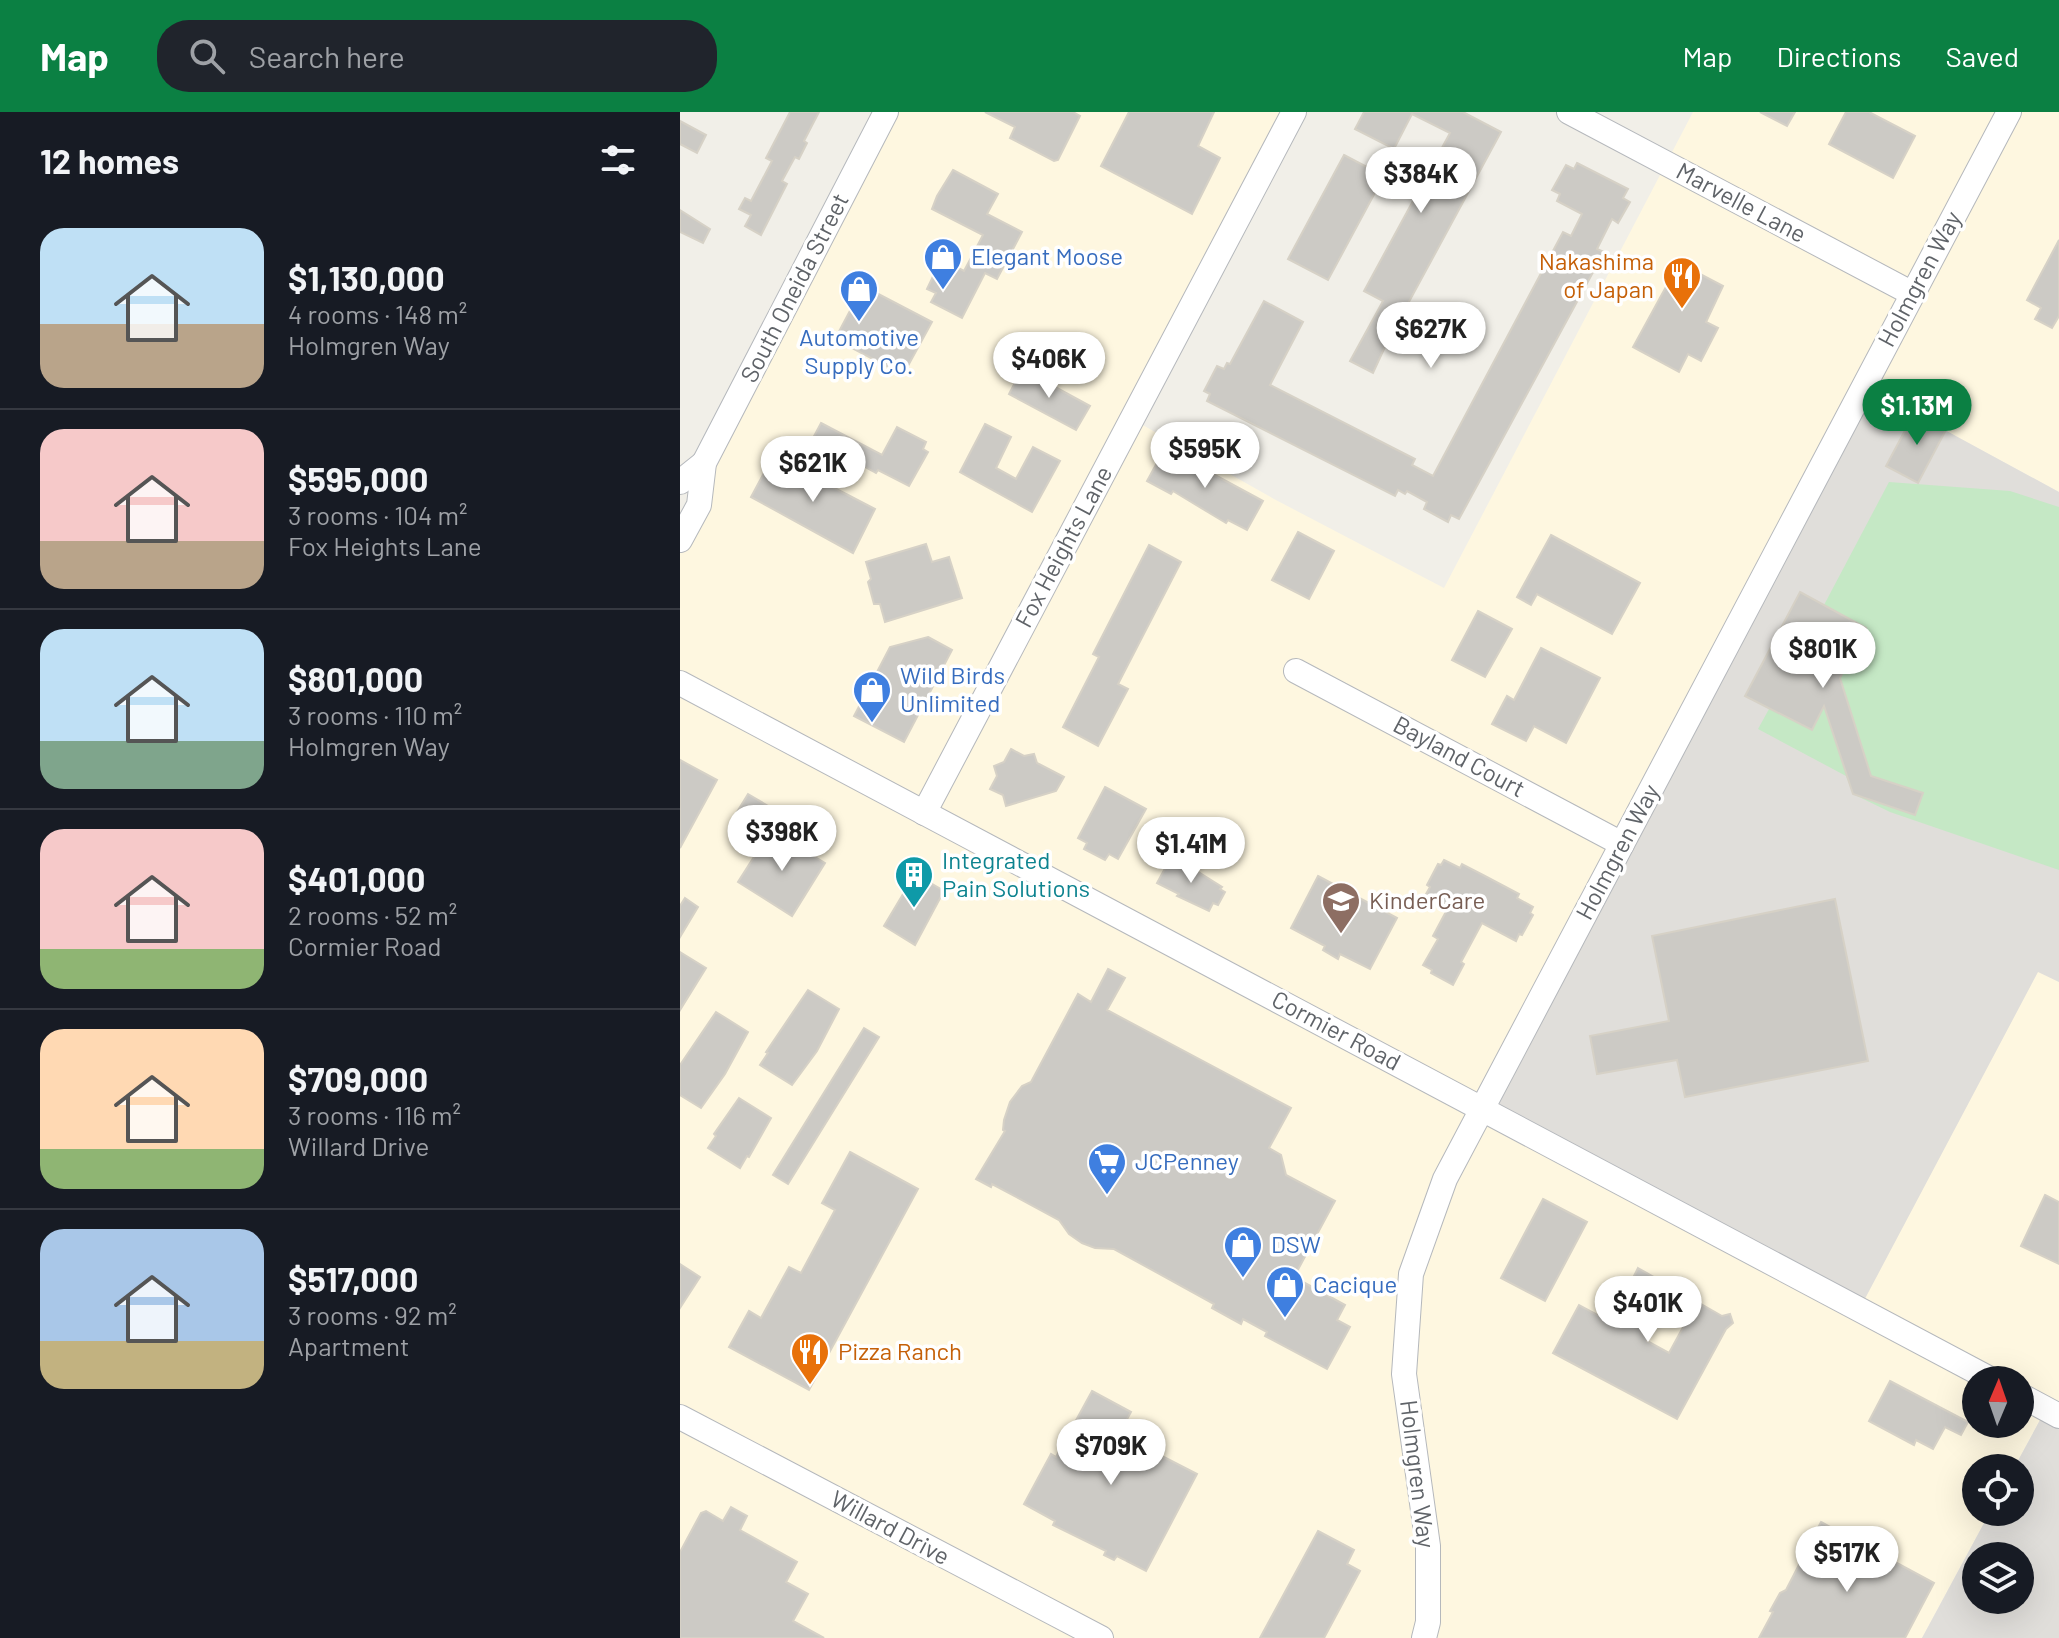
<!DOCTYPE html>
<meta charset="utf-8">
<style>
:root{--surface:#171b24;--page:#20242c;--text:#f1f3f6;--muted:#9ea1a6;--line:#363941;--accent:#0b8043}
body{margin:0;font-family:Barlow,sans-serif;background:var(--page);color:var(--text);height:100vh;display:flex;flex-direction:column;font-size:30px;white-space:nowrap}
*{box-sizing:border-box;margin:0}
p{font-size:26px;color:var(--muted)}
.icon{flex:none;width:44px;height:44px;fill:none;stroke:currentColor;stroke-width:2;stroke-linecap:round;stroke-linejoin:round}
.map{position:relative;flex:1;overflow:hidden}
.panel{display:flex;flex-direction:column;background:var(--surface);width:680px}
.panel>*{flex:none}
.needle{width:52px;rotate:2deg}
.buttons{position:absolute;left:1282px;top:1254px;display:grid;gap:16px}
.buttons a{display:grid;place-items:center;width:72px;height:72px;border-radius:50%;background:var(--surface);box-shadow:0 8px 32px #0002;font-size:40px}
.price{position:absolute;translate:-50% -68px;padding:0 18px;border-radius:28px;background:#fff;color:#222;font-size:26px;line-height:52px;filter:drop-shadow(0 2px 4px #0008)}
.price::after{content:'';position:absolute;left:50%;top:48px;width:24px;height:18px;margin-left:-12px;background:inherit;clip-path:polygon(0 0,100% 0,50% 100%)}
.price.selected{background:var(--accent);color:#fff}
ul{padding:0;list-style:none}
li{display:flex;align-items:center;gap:24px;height:200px;padding:0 40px}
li+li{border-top:2px solid var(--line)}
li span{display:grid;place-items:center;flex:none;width:224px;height:160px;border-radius:24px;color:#555}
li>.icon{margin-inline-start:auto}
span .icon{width:96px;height:96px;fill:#fffc;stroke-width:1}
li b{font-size:34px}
h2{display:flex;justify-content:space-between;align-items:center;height:96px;padding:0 40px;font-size:34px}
header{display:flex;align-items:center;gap:48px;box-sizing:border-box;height:112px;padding:0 40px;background:var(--accent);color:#fff}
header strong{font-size:38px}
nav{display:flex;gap:44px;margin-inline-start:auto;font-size:28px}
.search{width:560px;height:72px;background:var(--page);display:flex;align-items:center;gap:20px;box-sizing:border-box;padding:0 28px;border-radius:32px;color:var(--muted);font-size:30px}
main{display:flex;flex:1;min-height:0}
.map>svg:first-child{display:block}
.commercial{fill:#fef7e0;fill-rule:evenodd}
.industrial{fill:#e0deda;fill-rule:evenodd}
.green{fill:#c5e8c5}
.building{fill:#cccac5;stroke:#d6d1c6;stroke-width:2;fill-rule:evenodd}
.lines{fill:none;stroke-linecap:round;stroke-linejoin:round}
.minor-casing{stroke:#b5b8bc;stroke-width:26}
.minor{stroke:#fff;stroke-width:24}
.labels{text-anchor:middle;stroke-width:7;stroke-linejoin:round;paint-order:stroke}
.street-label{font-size:24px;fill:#5f6368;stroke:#fff}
.shop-label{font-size:24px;fill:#366cbe;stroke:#fff;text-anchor:start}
.food-label{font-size:24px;fill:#c56008;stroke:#fff;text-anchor:end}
.culture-label{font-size:24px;fill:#0d838f;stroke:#fff;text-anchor:start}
.education-label{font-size:24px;fill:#785e54;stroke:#fff;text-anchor:start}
</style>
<header>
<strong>Map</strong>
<div class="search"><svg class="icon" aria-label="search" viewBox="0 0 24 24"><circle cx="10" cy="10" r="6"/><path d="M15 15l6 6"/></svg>Search here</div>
<nav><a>Map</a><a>Directions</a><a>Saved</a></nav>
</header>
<main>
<section class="panel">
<h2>12 homes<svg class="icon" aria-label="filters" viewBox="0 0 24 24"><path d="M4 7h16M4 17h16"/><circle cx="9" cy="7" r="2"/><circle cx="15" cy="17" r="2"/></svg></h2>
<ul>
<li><span style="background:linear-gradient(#bfe0f5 60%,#b9a48a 0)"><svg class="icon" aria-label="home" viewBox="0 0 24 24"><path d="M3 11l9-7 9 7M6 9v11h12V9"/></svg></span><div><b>$1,130,000</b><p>4 rooms · 148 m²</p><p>Holmgren Way</p></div></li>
<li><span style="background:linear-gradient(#f6c9c9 70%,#b9a48a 0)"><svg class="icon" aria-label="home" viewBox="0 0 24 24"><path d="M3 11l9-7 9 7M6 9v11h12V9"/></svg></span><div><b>$595,000</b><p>3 rooms · 104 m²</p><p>Fox Heights Lane</p></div></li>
<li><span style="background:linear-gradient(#bfe0f5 70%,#7fa58c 0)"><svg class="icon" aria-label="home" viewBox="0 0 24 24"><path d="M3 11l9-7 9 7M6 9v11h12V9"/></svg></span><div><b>$801,000</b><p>3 rooms · 110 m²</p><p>Holmgren Way</p></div></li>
<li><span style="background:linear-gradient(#f6c9c9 75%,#8fb573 0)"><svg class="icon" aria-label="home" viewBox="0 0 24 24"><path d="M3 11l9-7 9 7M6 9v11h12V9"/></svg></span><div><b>$401,000</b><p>2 rooms · 52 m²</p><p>Cormier Road</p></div></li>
<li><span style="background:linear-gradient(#ffd9b3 75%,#8fb573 0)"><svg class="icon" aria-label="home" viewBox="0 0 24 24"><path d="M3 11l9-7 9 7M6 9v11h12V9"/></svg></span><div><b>$709,000</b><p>3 rooms · 116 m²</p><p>Willard Drive</p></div></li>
<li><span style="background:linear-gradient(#a9c7e8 70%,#c2b280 0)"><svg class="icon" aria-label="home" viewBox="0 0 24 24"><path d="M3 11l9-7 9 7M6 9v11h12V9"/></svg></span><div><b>$517,000</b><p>3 rooms · 92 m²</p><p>Apartment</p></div></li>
</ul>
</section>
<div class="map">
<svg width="1379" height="1526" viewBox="0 0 1379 1526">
<rect width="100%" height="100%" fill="#f1efe8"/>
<!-- commercial -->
<path class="commercial" d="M 206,0 L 614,0 L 452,307 L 594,387 L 764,476 L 1013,0 L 1379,0 L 1379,380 L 1184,275 L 1179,1197 L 1358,859 L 1379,870 L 1379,1304 L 1366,1297 L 1334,1356 L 1296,1356 L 1296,1400 L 1310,1400 L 1242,1526 L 0,1526 L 0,428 L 24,351 ZM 1296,1268 L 1340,1268 L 1340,1312 L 1296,1312 Z"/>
<!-- industrial -->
<g class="industrial">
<path d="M 1184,274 L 1379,380 L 1379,870 L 1358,860 L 1179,1198 L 802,997 Z"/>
<path d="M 1366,1297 L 1379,1304 L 1379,1526 L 1242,1526 L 1310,1400 L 1340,1400 L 1340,1356 L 1334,1356 ZM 1296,1444 L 1340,1444 L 1340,1488 L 1296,1488 Z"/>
</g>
<!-- green -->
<path class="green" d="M 1209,370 L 1330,379 L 1379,395 L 1379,758 L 1210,700 L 1173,682 L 1166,664 L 1078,617 L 1089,597 L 1065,584 L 1120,480 L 1144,493 Z"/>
<!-- building -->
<g class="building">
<path d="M 110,0 L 139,0 L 124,29 L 127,31 L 119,47 L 115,45 L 102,69 L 107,72 L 81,123 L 65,114 L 71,103 L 59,97 L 65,86 L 71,89 L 92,49 L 86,46 Z"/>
<path d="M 305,0 L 393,0 L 400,4 L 378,48 L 374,49 L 330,26 L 335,15 Z"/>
<path d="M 449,0 L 534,0 L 518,34 L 540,46 L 512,102 L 421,54 Z"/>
<path d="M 684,0 L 783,0 L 821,20 L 724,199 L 722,198 L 693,261 L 670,249 L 703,189 L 684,179 L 770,21 L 732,2 L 714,37 L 675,17 Z"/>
<path d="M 1080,0 L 1115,0 L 1107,14 Z"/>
<path d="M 1166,0 L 1189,0 L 1235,24 L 1213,66 L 1149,32 Z"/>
<path d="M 0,9 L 26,23 L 17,41 L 0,32 Z"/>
<path d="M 664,43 L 704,64 L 648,168 L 608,147 Z"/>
<path d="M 897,51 L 948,77 L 943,86 L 950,90 L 938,111 L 932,107 L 917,137 L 924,140 L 779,407 L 771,403 L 768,410 L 744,397 L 747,390 L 727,379 L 725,382 L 718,378 L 715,384 L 527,289 L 530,282 L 524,279 L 537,254 L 544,257 L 547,251 L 550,252 L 584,189 L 623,210 L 590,273 L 735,347 L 732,353 L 753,364 L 883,120 L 891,124 L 902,102 L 877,89 L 880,82 L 872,78 L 886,53 L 894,57 Z"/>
<path d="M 273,58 L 318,82 L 307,102 L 342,120 L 317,167 L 305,161 L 282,206 L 251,190 L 256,181 L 247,177 L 257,156 L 266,160 L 271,152 L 284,159 L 303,123 L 252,97 L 257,84 Z"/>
<path d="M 0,98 L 30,117 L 23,131 L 0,120 Z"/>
<path d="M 1379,128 L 1379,204 L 1372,216 L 1355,207 L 1361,196 L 1347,188 Z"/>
<path d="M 999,151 L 1043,174 L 1026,210 L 1038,216 L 1021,249 L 1008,242 L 999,260 L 953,235 Z"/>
<path d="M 183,174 L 252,210 L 223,263 L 155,227 Z"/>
<path d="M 342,257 L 410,294 L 396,318 L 329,282 Z"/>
<path d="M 1236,298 L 1267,316 L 1238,371 L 1206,354 Z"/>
<path d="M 141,311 L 202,343 L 217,315 L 246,330 L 243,337 L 248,340 L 229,374 L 198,358 L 196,361 L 133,326 Z"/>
<path d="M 305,312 L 331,325 L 316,356 L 336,367 L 353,335 L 380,349 L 352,400 L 280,360 Z"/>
<path d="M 485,336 L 583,389 L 567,418 L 548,408 L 546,411 L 493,379 L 491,382 L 467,369 Z"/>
<path d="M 93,344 L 195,397 L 173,441 L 71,385 Z"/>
<path d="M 618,420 L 654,439 L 629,487 L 592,468 Z"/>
<path d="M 871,423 L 960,471 L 932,522 L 857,482 L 851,493 L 837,485 Z"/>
<path d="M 246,432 L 252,450 L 269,445 L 282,486 L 205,510 L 200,492 L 194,492 L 188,470 L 191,467 L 186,450 Z"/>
<path d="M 469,433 L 501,450 L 438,572 L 448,577 L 418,634 L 383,615 L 419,545 L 413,542 Z"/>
<path d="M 1120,480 L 1186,516 L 1160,566 L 1191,664 L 1243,681 L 1235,703 L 1173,682 L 1144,594 L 1132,618 L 1065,584 Z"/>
<path d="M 798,499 L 832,517 L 805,565 L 772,548 Z"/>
<path d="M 248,525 L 272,538 L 224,630 L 174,604 L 210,535 Z"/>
<path d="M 861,536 L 920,566 L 886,631 L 854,614 L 846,629 L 812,612 L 827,584 L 834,588 Z"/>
<path d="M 331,637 L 344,644 L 354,642 L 357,651 L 384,665 L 376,679 L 326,694 L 323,683 L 310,677 L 317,664 L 314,654 L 324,650 Z"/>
<path d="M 0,648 L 37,668 L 0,736 Z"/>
<path d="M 425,675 L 466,697 L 438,747 L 429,742 L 425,748 L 404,737 L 407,731 L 398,726 Z"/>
<path d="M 68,682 L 95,698 L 81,722 L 54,705 Z"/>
<path d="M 91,718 L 145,751 L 112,804 L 58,770 Z"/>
<path d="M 490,747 L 503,754 L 504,751 L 542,775 L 540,777 L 545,780 L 538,793 L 533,791 L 529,799 L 497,784 L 499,782 L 477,771 Z"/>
<path d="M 764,748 L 780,756 L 782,752 L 803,763 L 839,782 L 837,786 L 853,795 L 850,801 L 853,803 L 842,823 L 839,822 L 836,829 L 802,811 L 781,850 L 784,852 L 773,873 L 751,861 L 752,858 L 743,853 L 758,827 L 753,824 L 769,794 L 746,782 L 750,775 L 747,773 L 758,752 L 761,753 Z"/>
<path d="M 235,762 L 264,779 L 235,833 L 204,814 Z"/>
<path d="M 638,764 L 717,806 L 690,857 L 660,842 L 658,847 L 643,838 L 645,834 L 611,816 Z"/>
<path d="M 5,786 L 18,795 L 0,825 L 0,794 Z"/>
<path d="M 1155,787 L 1188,949 L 1005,985 L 997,948 L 917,962 L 910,924 L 989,909 L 972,824 Z"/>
<path d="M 0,840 L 26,856 L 0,898 Z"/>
<path d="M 428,857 L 445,866 L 427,898 L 611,996 L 589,1036 L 601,1043 L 606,1063 L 655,1089 L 614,1165 L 665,1193 L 657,1208 L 670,1215 L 647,1257 L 585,1224 L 587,1220 L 563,1207 L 561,1212 L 532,1196 L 534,1192 L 434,1137 L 415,1136 L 402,1131 L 389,1122 L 379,1108 L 312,1072 L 311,1075 L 296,1067 L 325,1019 L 323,1018 L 324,1008 L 330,990 L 342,974 L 351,970 L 398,882 L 411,890 Z"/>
<path d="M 128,878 L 159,897 L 137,939 L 112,973 L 80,953 L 88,941 L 86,940 Z"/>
<path d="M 36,900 L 68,920 L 45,962 L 21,996 L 0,983 L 0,953 Z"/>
<path d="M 184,916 L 199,925 L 108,1072 L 93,1063 Z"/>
<path d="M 59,986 L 91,1006 L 69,1045 L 67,1044 L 60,1056 L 28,1036 L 36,1024 L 34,1022 Z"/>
<path d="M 170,1040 L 238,1077 L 129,1278 L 49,1235 L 69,1199 L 81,1206 L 109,1155 L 121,1161 L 155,1098 L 142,1091 Z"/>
<path d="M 1365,1083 L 1379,1090 L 1379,1152 L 1341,1134 Z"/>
<path d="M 863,1087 L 907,1110 L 865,1189 L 821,1166 Z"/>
<path d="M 0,1152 L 20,1165 L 0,1196 Z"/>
<path d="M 958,1156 L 1042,1204 L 1050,1202 L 1053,1211 L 1046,1217 L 997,1307 L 873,1241 L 899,1193 L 938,1214 L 950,1192 L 946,1180 ZM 984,1195 L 1007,1208 L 989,1241 L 967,1229 Z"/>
<path d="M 1210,1269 L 1288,1310 L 1281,1323 L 1265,1315 L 1253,1337 L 1236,1328 L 1234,1333 L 1189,1309 Z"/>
<path d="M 412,1279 L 451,1300 L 439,1322 L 517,1362 L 466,1459 L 437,1444 L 434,1448 L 424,1443 L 426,1439 L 373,1413 L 375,1409 L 344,1392 L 371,1342 L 376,1345 Z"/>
<path d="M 51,1395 L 67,1404 L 60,1418 L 117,1450 L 106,1470 L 128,1482 L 113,1509 L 144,1526 L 0,1526 L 0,1440 L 21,1401 L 26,1399 L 43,1409 Z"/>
<path d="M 1141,1410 L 1254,1471 L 1225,1526 L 1079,1526 L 1093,1500 L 1090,1499 L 1100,1481 L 1106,1478 Z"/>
<path d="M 638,1419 L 674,1438 L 667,1452 L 680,1459 L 644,1526 L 580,1526 Z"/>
</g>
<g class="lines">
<defs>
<g id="minor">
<path d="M 889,0 L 1233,182"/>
<path d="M 0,370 L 24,351"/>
<path d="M 0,428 L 19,393 L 24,351 L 206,0"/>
<path d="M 616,559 L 942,732"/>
<path d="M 0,571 L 1312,1268"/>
<path d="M 244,701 L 614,0"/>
<path d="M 1340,1283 L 1379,1304"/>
<path d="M 0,1305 L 421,1526"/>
<path d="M 744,1526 L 748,1510 L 748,1434 L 724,1262 L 731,1162 L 765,1067 L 1329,0"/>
</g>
</defs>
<!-- minor casing -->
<use href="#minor" class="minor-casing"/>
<!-- minor -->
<use href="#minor" class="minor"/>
</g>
<!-- icons -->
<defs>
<symbol id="shop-pin" viewBox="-11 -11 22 30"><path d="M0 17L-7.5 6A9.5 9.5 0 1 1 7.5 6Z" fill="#3f7fe0" stroke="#fff"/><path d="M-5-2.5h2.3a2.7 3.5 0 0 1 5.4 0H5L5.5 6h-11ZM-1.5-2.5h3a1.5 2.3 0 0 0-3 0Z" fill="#fff"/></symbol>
<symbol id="restaurant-pin" viewBox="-11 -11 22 30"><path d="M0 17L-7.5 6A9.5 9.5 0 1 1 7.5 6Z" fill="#e8710a" stroke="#fff"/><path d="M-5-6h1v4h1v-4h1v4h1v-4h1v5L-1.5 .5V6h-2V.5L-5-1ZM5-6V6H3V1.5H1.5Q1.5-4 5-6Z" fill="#fff"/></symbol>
<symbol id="building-pin" viewBox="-11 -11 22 30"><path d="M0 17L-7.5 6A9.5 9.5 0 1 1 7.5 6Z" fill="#0f9aa8" stroke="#fff"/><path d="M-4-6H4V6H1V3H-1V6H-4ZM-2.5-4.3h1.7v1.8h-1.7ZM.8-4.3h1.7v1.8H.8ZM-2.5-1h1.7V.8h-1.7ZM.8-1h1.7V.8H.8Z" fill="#fff"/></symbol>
<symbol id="school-pin" viewBox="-11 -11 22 30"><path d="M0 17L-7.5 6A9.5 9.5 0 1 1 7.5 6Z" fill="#8d6e63" stroke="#fff"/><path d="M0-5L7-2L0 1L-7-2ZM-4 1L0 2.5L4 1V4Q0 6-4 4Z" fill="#fff"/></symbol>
<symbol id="supermarket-pin" viewBox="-11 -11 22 30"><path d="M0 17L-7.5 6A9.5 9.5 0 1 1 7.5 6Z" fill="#3f7fe0" stroke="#fff"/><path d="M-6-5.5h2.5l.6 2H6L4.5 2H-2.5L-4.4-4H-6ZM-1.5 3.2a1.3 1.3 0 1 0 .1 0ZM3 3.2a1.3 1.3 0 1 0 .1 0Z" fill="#fff"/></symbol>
</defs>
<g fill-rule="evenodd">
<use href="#shop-pin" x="241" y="123" width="44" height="60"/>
<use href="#restaurant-pin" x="980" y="142" width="44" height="60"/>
<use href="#shop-pin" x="157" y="155" width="44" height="60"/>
<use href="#shop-pin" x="170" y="556" width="44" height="60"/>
<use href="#building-pin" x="212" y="741" width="44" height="60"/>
<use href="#school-pin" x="639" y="767" width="44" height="60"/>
<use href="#supermarket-pin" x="405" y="1028" width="44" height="60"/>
<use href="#shop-pin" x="541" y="1111" width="44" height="60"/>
<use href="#shop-pin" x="583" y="1151" width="44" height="60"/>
<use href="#restaurant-pin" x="108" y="1218" width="44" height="60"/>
</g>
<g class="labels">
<!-- street labels -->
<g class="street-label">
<text transform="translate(1061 91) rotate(28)" y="8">Marvelle Lane</text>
<text transform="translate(1240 167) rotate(-62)" y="8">Holmgren Way</text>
<text transform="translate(115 176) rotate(-63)" y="8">South Oneida Street</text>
<text transform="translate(384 435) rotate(-62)" y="8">Fox Heights Lane</text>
<text transform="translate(779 645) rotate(28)" y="8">Bayland Court</text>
<text transform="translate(938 740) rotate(-62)" y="8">Holmgren Way</text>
<text transform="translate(656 919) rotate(28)" y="8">Cormier Road</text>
<text transform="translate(737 1362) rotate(83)" y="8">Holmgren Way</text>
<text transform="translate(210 1416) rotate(28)" y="8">Willard Drive</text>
</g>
<!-- shop labels -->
<g class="shop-label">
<text x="291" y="153">Elegant Moose</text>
<text x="179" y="234" text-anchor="middle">Automotive<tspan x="179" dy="28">Supply Co.</tspan></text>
<text x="220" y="572">Wild Birds<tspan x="220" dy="28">Unlimited</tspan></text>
<text x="455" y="1058">JCPenney</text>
<text x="591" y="1141">DSW</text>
<text x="633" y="1181">Cacique</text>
</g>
<!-- food labels -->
<g class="food-label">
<text x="974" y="158">Nakashima<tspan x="974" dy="28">of Japan</tspan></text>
<text x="158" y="1248" text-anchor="start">Pizza Ranch</text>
</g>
<!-- culture labels -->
<g class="culture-label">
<text x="262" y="757">Integrated<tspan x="262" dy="28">Pain Solutions</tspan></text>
</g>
<!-- education labels -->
<g class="education-label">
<text x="689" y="797">KinderCare</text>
</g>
</g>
</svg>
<div class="buttons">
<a><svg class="needle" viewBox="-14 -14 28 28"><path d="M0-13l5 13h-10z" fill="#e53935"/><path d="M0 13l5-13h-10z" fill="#9ea1a6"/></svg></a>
<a><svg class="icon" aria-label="locate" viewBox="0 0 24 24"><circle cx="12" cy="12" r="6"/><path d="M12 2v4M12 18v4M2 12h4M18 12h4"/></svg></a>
<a><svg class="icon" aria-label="layers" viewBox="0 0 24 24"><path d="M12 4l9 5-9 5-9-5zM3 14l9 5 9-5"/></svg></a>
</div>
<b class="price" style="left:741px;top:103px">$384K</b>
<b class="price" style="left:751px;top:258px">$627K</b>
<b class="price" style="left:369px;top:288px">$406K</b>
<b class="price selected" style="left:1237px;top:335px">$1.13M</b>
<b class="price" style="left:525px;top:378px">$595K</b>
<b class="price" style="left:133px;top:392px">$621K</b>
<b class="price" style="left:1143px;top:578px">$801K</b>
<b class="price" style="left:102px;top:761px">$398K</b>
<b class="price" style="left:511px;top:773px">$1.41M</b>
<b class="price" style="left:968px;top:1232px">$401K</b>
<b class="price" style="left:431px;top:1375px">$709K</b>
<b class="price" style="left:1167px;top:1482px">$517K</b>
</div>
</main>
